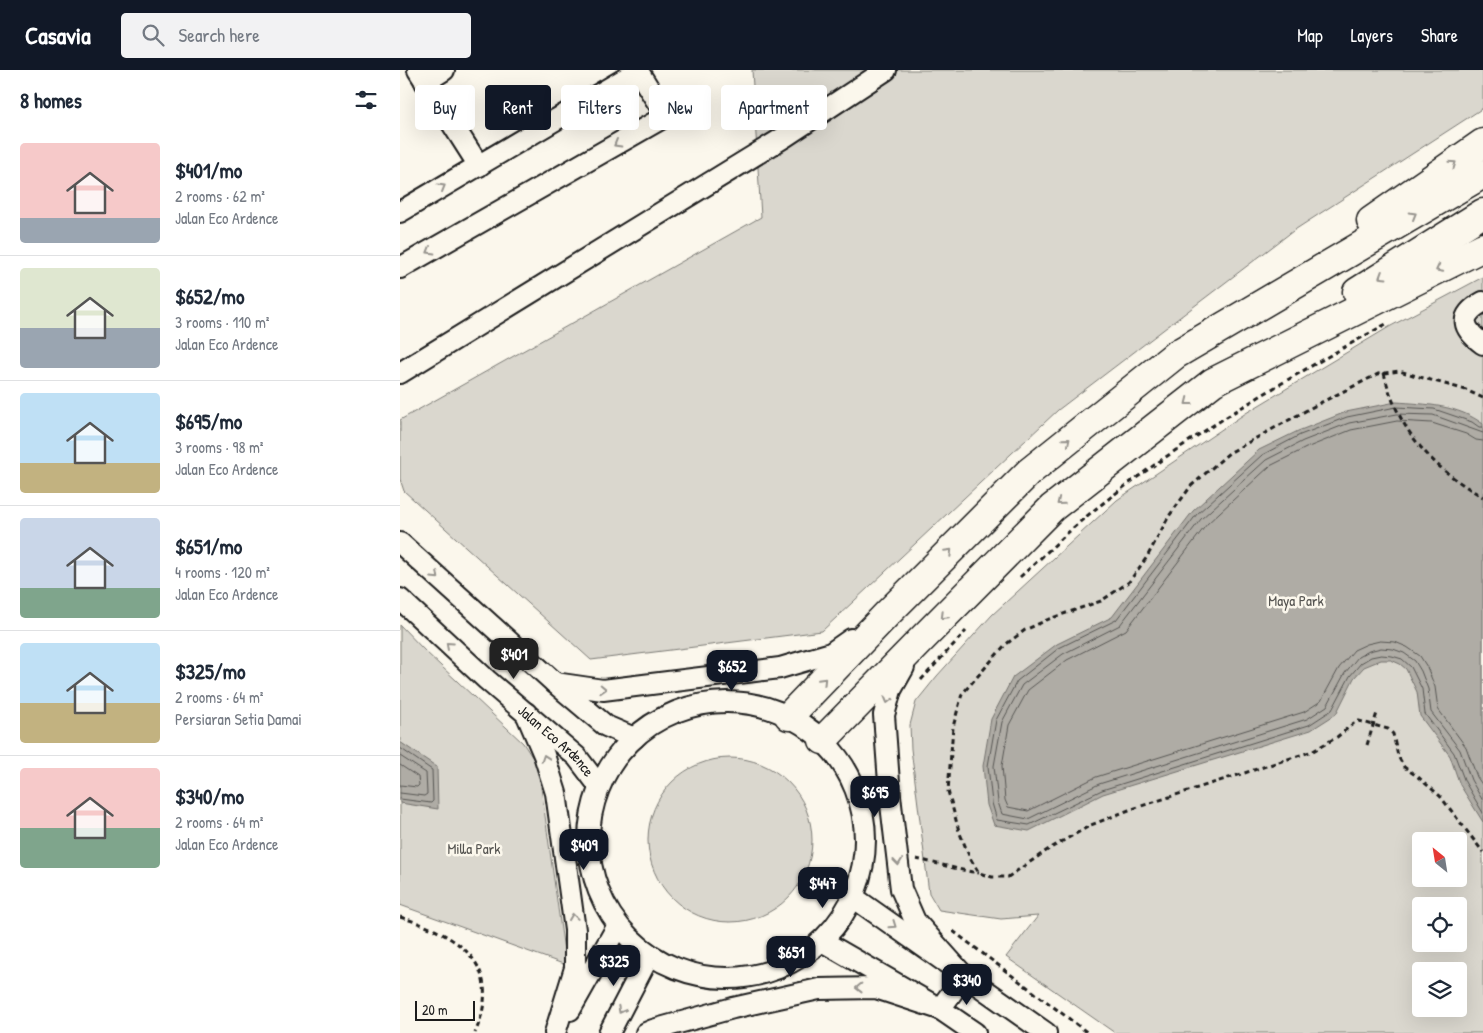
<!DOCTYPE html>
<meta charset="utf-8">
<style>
:root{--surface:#fff;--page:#f2f2f3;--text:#1f2937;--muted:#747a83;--line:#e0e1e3;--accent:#111827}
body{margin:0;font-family:"Patrick Hand",sans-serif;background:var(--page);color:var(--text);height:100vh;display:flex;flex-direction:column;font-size:19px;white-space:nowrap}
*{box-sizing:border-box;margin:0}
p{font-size:16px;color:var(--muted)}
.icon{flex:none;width:28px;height:28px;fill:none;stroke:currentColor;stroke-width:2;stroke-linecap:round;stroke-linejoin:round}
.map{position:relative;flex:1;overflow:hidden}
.details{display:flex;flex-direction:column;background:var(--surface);width:400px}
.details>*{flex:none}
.guide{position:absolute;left:15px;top:15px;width:475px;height:45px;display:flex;gap:10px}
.needle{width:32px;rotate:330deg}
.controls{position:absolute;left:1012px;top:762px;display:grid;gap:10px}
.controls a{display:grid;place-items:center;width:55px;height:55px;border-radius:5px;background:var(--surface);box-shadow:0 5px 20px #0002;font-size:25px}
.scale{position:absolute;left:15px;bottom:12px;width:60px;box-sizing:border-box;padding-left:5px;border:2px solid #1c1c1c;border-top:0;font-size:14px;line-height:18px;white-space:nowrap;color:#1c1c1c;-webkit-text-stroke:4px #fbf7ec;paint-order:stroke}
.price{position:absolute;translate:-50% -42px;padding:0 11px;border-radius:10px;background:var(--accent);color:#fff;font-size:16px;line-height:32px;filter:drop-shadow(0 1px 2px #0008)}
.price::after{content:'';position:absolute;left:50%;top:30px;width:15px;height:11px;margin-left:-8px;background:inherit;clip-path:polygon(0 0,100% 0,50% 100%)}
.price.active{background:#222;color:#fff}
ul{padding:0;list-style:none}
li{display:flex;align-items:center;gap:15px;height:125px;padding:0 20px}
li+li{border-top:1px solid var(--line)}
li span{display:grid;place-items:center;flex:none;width:140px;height:100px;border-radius:5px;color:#555}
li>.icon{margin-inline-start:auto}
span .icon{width:60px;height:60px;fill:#fffc;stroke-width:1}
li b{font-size:21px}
h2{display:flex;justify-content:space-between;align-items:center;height:60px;padding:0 20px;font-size:21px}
.pill{padding:0 18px;border-radius:5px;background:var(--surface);box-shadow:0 5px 20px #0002;font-size:18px;line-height:45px}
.pill.active{background:var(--accent);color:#fff}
header{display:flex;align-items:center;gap:30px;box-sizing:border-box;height:70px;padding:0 25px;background:var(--accent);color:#fff}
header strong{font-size:24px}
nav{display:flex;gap:28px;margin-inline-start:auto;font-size:18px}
.search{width:350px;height:45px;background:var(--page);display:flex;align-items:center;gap:12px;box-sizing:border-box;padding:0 18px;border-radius:5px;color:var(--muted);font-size:19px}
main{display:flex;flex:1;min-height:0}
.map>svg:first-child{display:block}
.green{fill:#dad7ce;stroke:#7b7a75;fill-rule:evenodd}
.water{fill:#afaca5;stroke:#74726e}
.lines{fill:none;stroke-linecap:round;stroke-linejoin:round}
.shore{stroke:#575653;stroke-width:1}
.minor-casing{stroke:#1c1c1c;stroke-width:24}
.highway-casing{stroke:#1c1c1c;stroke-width:31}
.path{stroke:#1c1c1c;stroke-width:3;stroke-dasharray:5 4;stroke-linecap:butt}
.minor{stroke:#fbf7ec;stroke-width:20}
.highway{stroke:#fbf7ec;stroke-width:28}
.oneway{stroke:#97948e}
.labels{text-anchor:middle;stroke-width:5;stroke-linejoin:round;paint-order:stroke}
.park-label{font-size:15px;fill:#555451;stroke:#fbf7ec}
.street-label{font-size:15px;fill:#1c1c1c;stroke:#fbf7ec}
</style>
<header>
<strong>Casavia</strong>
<div class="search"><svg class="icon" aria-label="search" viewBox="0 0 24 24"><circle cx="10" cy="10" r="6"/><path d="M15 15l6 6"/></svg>Search here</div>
<nav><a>Map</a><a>Layers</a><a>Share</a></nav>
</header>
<main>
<section class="details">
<h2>8 homes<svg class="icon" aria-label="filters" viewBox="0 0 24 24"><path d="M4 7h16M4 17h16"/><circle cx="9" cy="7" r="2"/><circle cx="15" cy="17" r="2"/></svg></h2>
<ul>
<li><span style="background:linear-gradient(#f6c9c9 75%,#9aa5b1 0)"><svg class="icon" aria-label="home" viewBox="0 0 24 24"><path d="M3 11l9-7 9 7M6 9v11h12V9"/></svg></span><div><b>$401/mo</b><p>2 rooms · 62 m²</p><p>Jalan Eco Ardence</p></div></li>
<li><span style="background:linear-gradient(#dfe7d0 60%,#9aa5b1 0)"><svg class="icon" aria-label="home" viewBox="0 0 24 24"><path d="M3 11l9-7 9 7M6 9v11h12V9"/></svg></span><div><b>$652/mo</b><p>3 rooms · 110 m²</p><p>Jalan Eco Ardence</p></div></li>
<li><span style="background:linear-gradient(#bfe0f5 70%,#c2b280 0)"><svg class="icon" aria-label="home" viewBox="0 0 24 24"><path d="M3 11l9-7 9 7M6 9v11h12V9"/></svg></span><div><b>$695/mo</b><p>3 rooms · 98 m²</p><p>Jalan Eco Ardence</p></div></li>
<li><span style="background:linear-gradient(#c9d6e8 70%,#7fa58c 0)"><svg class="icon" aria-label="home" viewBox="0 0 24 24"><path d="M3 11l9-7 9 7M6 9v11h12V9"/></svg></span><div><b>$651/mo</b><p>4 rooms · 120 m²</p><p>Jalan Eco Ardence</p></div></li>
<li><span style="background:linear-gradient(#bfe0f5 60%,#c2b280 0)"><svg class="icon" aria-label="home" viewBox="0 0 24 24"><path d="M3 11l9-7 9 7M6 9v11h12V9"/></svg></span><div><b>$325/mo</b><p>2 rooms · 64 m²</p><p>Persiaran Setia Damai</p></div></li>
<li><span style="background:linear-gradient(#f6c9c9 60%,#7fa58c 0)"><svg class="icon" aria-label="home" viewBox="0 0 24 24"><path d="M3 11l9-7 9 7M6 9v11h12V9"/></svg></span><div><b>$340/mo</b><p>2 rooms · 64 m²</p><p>Jalan Eco Ardence</p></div></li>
</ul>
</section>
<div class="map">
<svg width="1083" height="963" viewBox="0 0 1083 963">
<rect width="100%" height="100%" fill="#fbf7ec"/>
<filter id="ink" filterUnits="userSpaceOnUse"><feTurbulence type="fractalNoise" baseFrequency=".02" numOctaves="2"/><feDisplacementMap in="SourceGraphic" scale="10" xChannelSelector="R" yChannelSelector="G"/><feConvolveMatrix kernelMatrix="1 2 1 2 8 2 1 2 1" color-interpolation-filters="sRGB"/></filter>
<g filter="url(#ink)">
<!-- green -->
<g class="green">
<path d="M 352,0 L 1083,0 L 1083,38 L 893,161 L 658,340 L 422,561 L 191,590 L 4,421 L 0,409 L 0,350 L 361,147 Z"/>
<path d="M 1083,207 L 1083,963 L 715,963 L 606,887 L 638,846 L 601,849 L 539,840 L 529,823 L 511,679 L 510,655 L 516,632 L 537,606 L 592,545 L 717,430 L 846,343 L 989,257 ZM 1021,771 L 1059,771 L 1059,809 L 1021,809 ZM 1021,836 L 1059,836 L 1059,874 L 1021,874 ZM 1021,901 L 1059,901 L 1059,939 L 1021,939 Z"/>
<path d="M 0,555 L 25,581 L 123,673 L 138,696 L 166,895 L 0,835 Z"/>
<circle cx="330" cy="770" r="82"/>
</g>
<!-- water -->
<g class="water">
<path d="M 996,332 C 1026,334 1058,335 1083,354 L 1083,752 L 1060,715 L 1050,686 L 1020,646 L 1017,622 L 1006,599 L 1000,594 L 991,590 L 981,590 L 964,597 L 954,608 L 936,644 L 911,660 L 703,724 L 629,761 L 594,755 L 587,735 L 583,696 L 591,649 L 613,607 L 657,574 L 712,547 L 793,441 L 859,380 L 898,361 L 946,342 Z"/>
<path d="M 0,672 L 37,697 L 38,739 L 0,733 Z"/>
</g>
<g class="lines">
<!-- shore -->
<g class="shore">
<path d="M 1083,357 L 1079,357 L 1072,352 L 1034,339 L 996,337 L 947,347 L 900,365 L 862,385 L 797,444 L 716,550 L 659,578 L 617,611 L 596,650 L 588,696 L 592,733 L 597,750 L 629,755 L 702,720 L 909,655 L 932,640 L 950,606 L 961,593 L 971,587 L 981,585 L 992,586 L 1002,589 L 1011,597 L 1022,619 L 1025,644 L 1054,683 L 1065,712 L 1083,743"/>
<path d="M 1083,363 L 1033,345 L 997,344 L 949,353 L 903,371 L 866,390 L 801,449 L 720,555 L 663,584 L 622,615 L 602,652 L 594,696 L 598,732 L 602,744 L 628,749 L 699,714 L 907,649 L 927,636 L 945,603 L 958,587 L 969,581 L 981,578 L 993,579 L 1004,583 L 1015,591 L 1021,601 L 1028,619 L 1031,642 L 1060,680 L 1071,710 L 1083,731"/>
<path d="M 1083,371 L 1076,370 L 1066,364 L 1032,353 L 997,351 L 951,360 L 906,378 L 870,396 L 807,454 L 726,560 L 667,590 L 628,620 L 609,655 L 602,696 L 605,730 L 608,737 L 628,741 L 696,707 L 904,642 L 921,631 L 939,598 L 954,580 L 967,574 L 980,571 L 995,572 L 1007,577 L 1020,586 L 1027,597 L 1035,617 L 1038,639 L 1066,677 L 1077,707 L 1083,716"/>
<path d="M 0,678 L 32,700 L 33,731 L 31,733 L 0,729"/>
<path d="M 0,686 L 26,703 L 27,724 L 24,726 L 0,723"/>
<path d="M 0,695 L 18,707 L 19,715 L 17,717 L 0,715"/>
</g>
<defs>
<g id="minor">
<path d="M 18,0 L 79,96"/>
<path d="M 25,12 L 44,0"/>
<path d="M 0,142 L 238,1 L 266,46 L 0,198"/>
<path d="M 1083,232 C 1057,246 1063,259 1083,274"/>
<path d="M 0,303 L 386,66 L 486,0"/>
<path d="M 0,473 L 155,613 L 206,656 L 234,668"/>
<path id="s1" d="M 0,529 L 87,610 L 177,687 L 199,716"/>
<path d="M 504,597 L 491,620 L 484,645 L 490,726 L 501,819 L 515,851 L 564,906"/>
<path d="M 155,613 L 203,620 L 380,598 L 431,583 L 451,569"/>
<circle cx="327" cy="770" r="138"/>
<path d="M 126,643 L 144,685 L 156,723 L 175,860 L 175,898 L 155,963"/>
<path d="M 453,827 L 646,963"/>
<path d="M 422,871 L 540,939 L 575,963"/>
<path d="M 540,939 L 564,906"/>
<path d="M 170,940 L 217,857"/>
<path d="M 209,963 L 249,886"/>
<path d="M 246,963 L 253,960 L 333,938 L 419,919 L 476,918 L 540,939"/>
</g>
<g id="highway">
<path d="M 971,151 L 1083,73"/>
<path d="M 957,222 L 1083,143"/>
<path d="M 389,646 L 487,544 L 629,402 L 775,285 L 1083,104"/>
<path d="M 423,670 L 519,572 L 652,438 L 813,312 L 1083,177"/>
</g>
</defs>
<!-- minor casing -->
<use href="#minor" class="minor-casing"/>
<!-- highway casing -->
<use href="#highway" class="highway-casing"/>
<!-- path -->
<g class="path">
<path d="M 984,303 C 998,361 1032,398 1083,427"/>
<path d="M 1083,328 L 1066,320 L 999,301 L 978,304 L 918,334 L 829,383 L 791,416 L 769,446 L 747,487 L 729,512 L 701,531 L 649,549 L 625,560 L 605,575 L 562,624 L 553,657 L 548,721 L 559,761 L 570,788 L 579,803 L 592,807 L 608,807 L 649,779 L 691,755 L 729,740 L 913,681 L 937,667 L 954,653 L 959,651 L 988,659 L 993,664 L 998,686 L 1004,697 L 1018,707 L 1040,726 L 1083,782"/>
<path d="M 620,507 C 647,483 673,456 702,434 C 791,364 890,307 988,253"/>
<path d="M 521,610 L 566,561"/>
<path d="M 967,675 L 977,643"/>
<path d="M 516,789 C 537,793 558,800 579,803"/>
<path d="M 0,847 C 59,865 105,895 75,963"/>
<path d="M 553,861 L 688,963"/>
</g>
<!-- minor -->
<use href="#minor" class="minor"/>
<!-- highway -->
<use href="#highway" class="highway"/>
</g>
<!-- one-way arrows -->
<defs><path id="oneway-chevron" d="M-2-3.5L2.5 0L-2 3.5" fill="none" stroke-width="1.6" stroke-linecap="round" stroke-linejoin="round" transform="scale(1.25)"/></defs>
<g class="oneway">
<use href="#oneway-chevron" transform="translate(217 74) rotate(150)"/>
<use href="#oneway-chevron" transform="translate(1053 94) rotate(-35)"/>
<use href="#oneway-chevron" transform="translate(42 117) rotate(-30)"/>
<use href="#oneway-chevron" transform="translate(1013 145) rotate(-30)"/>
<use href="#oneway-chevron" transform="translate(30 181) rotate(150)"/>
<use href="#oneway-chevron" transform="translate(1039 199) rotate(153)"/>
<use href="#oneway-chevron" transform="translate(982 206) rotate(148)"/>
<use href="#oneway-chevron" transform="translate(788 332) rotate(142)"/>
<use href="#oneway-chevron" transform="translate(667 371) rotate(-40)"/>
<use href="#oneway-chevron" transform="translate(660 432) rotate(141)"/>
<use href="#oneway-chevron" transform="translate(549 482) rotate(-45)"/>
<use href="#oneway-chevron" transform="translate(36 506) rotate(43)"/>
<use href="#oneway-chevron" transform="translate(544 546) rotate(135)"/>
<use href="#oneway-chevron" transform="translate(49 575) rotate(-138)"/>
<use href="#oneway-chevron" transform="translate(423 611) rotate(-46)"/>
<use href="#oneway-chevron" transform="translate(203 619) rotate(2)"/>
<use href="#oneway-chevron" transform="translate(488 630) rotate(105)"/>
<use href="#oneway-chevron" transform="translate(145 688) rotate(-109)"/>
<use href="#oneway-chevron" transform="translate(498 792) rotate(84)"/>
<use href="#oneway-chevron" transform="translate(173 847) rotate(-98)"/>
<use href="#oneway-chevron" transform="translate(493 855) rotate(35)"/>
<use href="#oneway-chevron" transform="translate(459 918) rotate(179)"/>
<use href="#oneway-chevron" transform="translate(221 940) rotate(118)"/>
</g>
</g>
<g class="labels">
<!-- park labels -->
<g class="park-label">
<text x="896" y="536">Maya Park</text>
<text x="74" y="784">Milla Park</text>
</g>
<!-- street labels -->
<g class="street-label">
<text dy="5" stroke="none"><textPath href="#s1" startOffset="211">Jalan Eco Ardence</textPath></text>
</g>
</g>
</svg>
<div class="controls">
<a><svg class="needle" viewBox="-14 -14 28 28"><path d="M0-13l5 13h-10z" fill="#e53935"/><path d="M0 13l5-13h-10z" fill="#747a83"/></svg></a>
<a><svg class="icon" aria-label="locate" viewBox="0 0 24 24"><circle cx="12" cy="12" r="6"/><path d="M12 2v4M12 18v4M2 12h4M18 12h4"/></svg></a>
<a><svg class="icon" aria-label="layers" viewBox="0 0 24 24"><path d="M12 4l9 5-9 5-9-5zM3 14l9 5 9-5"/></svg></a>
</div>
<div class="scale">20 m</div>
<b class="price active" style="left:114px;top:610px">$401</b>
<b class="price" style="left:332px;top:622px">$652</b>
<b class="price" style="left:475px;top:748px">$695</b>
<b class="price" style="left:184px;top:801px">$409</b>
<b class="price" style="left:423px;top:839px">$447</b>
<b class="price" style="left:391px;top:908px">$651</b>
<b class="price" style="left:214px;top:917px">$325</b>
<b class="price" style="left:567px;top:936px">$340</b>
<div class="guide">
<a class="pill">Buy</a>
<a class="pill active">Rent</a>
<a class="pill">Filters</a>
<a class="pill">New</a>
<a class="pill">Apartment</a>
</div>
</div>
</main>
